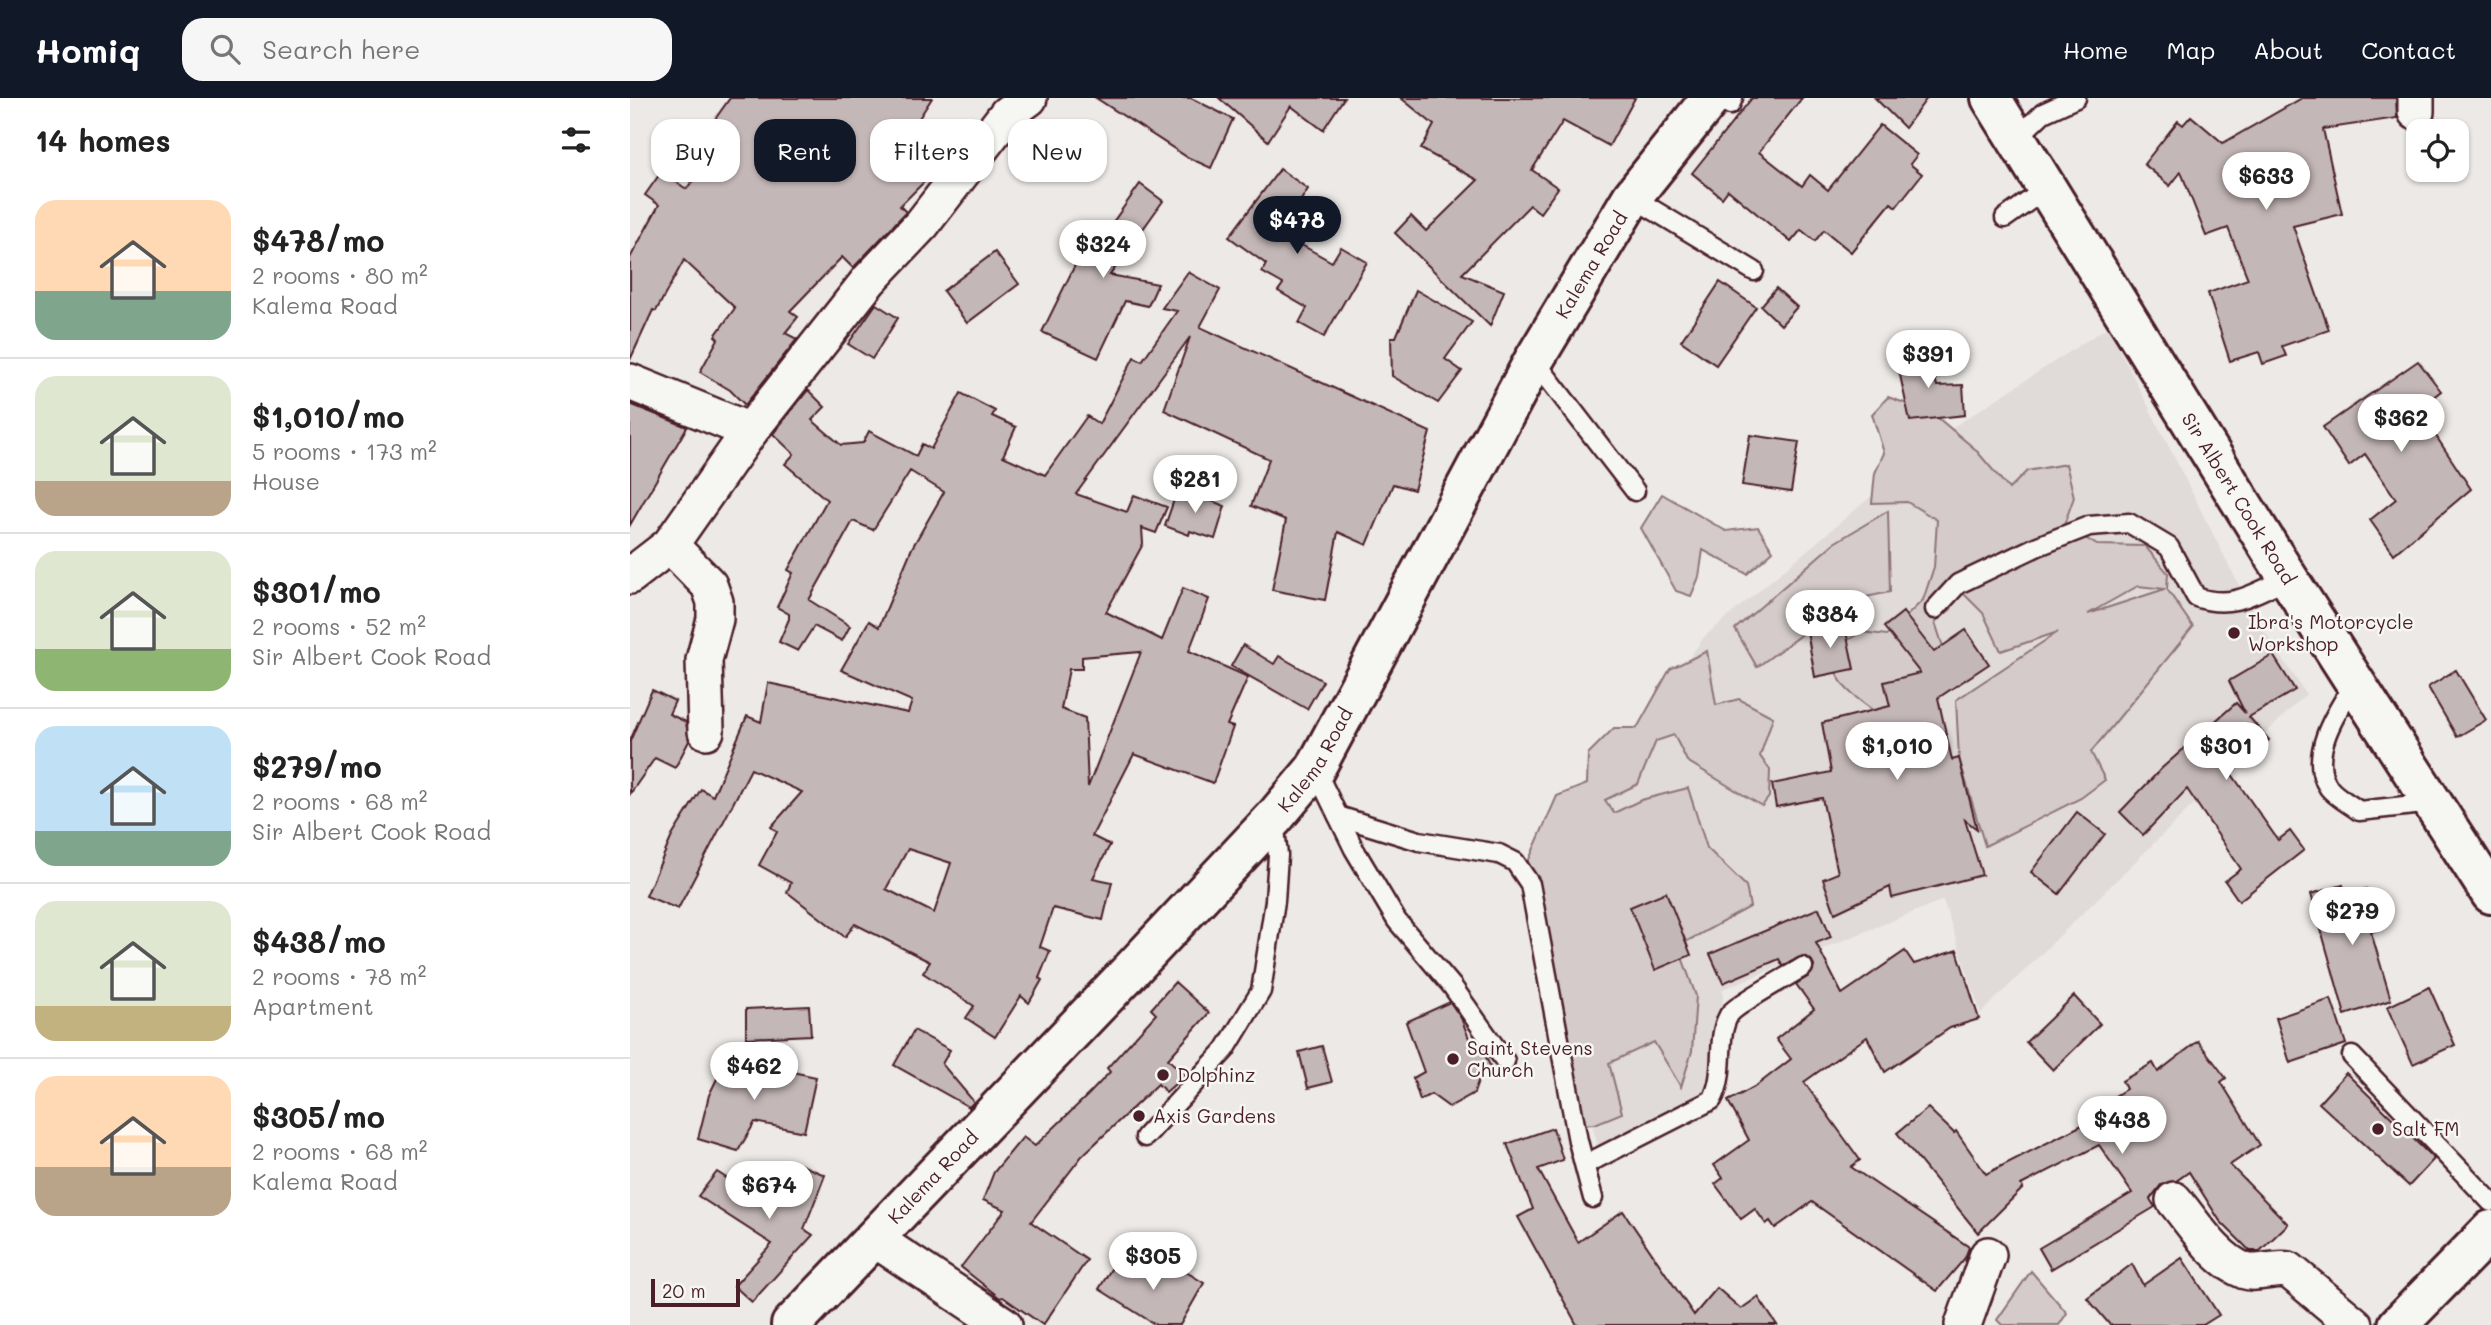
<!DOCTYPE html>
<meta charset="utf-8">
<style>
:root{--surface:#fff;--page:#f6f6f6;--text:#222;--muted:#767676;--line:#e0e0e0;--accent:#111827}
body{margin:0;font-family:Mali,sans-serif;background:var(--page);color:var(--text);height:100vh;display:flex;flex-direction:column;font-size:26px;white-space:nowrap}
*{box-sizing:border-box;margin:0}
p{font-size:23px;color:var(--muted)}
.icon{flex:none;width:38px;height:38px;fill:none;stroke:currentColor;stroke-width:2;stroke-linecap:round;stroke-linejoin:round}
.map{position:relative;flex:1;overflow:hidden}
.drawer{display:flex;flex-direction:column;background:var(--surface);width:630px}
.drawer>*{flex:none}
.guide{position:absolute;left:21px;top:21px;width:665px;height:63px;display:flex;gap:14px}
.controls{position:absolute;left:1776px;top:21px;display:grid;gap:14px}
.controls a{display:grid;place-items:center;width:63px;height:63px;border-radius:14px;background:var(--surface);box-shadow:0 2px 5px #0004;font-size:35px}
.scale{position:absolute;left:21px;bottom:18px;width:89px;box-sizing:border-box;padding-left:7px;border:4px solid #4a1f2b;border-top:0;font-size:19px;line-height:24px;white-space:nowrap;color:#4a1f2b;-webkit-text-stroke:5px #f6f6f2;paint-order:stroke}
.price{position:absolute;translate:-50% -60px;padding:0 16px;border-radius:24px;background:#fff;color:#222;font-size:23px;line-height:46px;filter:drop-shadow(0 2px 4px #0008)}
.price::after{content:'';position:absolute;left:50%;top:42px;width:21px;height:16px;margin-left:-10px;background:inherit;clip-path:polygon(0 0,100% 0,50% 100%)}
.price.current{background:var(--accent);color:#fff}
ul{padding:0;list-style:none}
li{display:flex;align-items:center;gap:21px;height:175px;padding:0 35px}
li+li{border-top:2px solid var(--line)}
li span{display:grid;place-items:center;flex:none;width:196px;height:140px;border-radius:21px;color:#555}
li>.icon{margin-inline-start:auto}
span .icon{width:84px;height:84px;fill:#fffc;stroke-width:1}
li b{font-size:30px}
h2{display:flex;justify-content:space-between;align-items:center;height:84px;padding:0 35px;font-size:30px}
.pill{padding:0 24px;border-radius:21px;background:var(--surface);box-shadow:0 2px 5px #0004;font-size:24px;line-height:63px}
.pill.current{background:var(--accent);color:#fff}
header{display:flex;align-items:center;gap:42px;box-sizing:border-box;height:98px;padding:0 35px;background:var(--accent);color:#fff}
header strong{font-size:33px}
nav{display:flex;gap:38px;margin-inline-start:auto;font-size:24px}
.search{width:490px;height:63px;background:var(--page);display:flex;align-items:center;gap:18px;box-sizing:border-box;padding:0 24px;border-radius:21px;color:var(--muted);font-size:26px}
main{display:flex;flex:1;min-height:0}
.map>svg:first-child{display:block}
.built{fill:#e0dad8}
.green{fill:#d4cbca;stroke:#8f757a;stroke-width:2;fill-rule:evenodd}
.building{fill:#c4b7b7;stroke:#4a1f2b;stroke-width:2;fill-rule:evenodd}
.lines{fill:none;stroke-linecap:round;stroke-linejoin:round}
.service-casing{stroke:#4a1f2b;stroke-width:23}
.minor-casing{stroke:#4a1f2b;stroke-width:40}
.tertiary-casing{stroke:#4a1f2b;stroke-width:44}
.secondary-casing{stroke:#4a1f2b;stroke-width:44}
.service{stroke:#f6f6f2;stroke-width:18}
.minor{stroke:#f6f6f2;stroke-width:35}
.tertiary{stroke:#f6f6f2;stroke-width:38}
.secondary{stroke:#f6f6f2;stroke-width:38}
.poi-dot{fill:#4a1f2b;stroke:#f6f6f2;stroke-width:2.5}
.labels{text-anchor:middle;stroke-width:5;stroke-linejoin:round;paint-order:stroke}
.street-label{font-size:19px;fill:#4a1f2b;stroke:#f6f6f2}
.poi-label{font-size:19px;fill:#4a1f2b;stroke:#f6f6f2;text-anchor:start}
</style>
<header>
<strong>Homiq</strong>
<div class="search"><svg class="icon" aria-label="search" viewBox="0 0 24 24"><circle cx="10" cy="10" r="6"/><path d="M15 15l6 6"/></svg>Search here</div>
<nav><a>Home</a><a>Map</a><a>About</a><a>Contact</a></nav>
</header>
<main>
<section class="drawer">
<h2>14 homes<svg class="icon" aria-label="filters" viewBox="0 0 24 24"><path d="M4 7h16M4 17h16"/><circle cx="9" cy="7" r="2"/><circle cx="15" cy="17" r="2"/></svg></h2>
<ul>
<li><span style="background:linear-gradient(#ffd9b3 65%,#7fa58c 0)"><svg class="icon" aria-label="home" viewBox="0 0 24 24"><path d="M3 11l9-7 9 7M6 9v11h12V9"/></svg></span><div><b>$478/mo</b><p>2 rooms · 80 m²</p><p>Kalema Road</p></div></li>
<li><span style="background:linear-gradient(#dfe7d0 75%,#b9a48a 0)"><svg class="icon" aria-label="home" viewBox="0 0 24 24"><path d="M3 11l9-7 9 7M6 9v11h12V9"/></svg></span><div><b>$1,010/mo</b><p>5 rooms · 173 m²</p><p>House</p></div></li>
<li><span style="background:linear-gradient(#dfe7d0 70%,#8fb573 0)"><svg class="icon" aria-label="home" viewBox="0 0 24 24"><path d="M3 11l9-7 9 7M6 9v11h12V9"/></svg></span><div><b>$301/mo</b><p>2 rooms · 52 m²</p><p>Sir Albert Cook Road</p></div></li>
<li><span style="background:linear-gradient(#bfe0f5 75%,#7fa58c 0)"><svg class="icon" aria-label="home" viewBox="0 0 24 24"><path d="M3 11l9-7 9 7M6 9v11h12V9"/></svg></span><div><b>$279/mo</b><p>2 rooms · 68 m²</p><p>Sir Albert Cook Road</p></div></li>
<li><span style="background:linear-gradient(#dfe7d0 75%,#c2b280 0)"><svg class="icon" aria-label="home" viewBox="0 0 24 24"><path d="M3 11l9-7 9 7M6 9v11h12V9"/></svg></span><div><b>$438/mo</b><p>2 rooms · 78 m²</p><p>Apartment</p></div></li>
<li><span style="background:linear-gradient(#ffd9b3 65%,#b9a48a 0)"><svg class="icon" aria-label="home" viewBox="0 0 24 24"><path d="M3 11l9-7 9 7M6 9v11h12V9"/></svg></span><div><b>$305/mo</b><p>2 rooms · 68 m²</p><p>Kalema Road</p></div></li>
</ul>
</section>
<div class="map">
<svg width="1861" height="1227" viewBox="0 0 1861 1227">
<rect width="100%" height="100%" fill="#ece9e6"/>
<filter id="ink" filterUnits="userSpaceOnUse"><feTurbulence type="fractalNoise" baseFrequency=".0143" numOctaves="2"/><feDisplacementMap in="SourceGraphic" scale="14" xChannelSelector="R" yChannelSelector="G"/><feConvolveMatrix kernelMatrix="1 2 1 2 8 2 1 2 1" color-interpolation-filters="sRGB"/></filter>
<g filter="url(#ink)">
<!-- built -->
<path class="built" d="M 1478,229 L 1625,519 L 1676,596 L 1351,915 L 1313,802 L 1093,891 L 1091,952 L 1084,1006 L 971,1059 L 929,905 L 906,778 L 1074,539 L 1325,328 Z"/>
<!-- green -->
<g class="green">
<path d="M 1258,299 L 1302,315 L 1345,351 L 1379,391 L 1397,373 L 1436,366 L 1444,399 L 1434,427 L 1467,447 L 1515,448 L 1538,475 L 1537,491 L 1563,529 L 1461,654 L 1475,682 L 1451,700 L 1355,748 L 1329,660 L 1326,602 L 1428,534 L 1371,553 L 1353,515 L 1330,492 L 1321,511 L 1305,524 L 1317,561 L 1293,608 L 1247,615 C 1220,596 1206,587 1200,553 L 1231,534 L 1257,537 L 1293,502 L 1304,469 L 1307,422 L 1277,404 L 1242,405 L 1245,375 L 1254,355 L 1242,316 ZM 1508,488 L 1535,491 L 1458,516 Z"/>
<path d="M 1032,396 L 1096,433 L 1128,429 L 1143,453 L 1117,476 L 1073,452 L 1069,479 L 1061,498 L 1046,493 L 1011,430 Z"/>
<path d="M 1258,413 L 1260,494 L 1217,503 L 1127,569 L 1105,531 L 1204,445 Z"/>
<path d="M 1077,553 L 1086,607 L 1109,601 L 1143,619 L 1130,658 L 1140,672 L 1139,699 L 1132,708 L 1057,663 L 1044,637 L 1026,643 L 1008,686 L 975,702 L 984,715 L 1011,702 L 1058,690 L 1077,750 L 1116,788 L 1120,809 L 1048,848 L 1066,898 L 1062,953 L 1051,989 L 1024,944 L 979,965 L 992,1015 L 965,1026 L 950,1027 L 889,784 L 927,698 L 957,686 L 958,656 L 984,630 L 1007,630 L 1040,571 Z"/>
<path d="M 1401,1173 L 1437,1215 L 1429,1227 L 1372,1227 L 1367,1222 Z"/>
</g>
<!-- building -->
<g class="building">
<path d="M 100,0 L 302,0 L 286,25 L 291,30 L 286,34 L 315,63 L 270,108 L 276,114 L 223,170 L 212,159 L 160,213 L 168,219 L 155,235 L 167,241 L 115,307 L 100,292 L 70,274 L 88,241 L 85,238 L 105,210 L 54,162 L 26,213 L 23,212 L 0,262 L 0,160 L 29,107 L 15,97 L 32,73 L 56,91 L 97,44 L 78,31 Z"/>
<path d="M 466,0 L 561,0 L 603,21 L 581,70 L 557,59 Z"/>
<path d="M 589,0 L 714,0 L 693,32 L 661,8 L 638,43 Z"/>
<path d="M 771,0 L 1005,0 L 979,48 L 933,23 L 902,72 L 928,90 L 910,115 L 900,107 L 832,176 L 874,193 L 860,228 L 765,135 L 781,118 L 796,133 L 848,82 L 791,51 L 804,27 Z"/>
<path d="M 1122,0 L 1172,0 L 1129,54 L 1172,88 L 1180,77 L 1198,92 L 1250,27 L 1287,57 L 1280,66 L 1292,76 L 1266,109 L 1261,105 L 1221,154 L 1194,132 L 1185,143 L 1171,132 L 1161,144 L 1098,92 L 1092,100 L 1062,75 Z"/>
<path d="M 1245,0 L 1297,0 L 1275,30 Z"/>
<path d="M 1672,0 L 1766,0 L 1767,20 L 1693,31 L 1712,116 L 1663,128 L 1699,232 L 1652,248 L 1656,258 L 1633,266 L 1629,254 L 1600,263 L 1578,195 L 1618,181 L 1598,130 L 1576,138 L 1551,74 L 1540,88 L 1514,66 L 1548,23 L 1553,27 L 1561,18 L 1593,45 Z"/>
<path d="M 650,71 L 678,91 L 650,135 L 702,164 L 711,149 L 737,164 L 694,239 L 669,225 L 677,210 L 648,193 L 653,186 L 632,174 L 636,166 L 599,139 Z"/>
<path d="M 510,86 L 533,103 L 480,177 L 528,186 L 518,208 L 495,203 L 468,260 L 412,234 L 450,157 L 445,154 L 455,133 L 471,141 Z"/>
<path d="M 365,154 L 389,186 L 337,225 L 313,193 Z"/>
<path d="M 558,174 L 590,192 L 570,229 L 800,334 L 784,392 L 763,386 L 737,447 L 708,434 L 695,502 L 642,492 L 656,422 L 621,408 L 639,361 L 534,312 L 560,239 L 446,396 L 497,414 L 504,397 L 537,409 L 526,435 L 512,430 L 513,446 L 476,514 L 532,542 L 553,490 L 579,501 L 559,553 L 618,579 L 597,627 L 603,629 L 583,685 L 504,656 L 462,738 L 480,747 L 463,780 L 482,784 L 473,822 L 423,810 L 410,849 L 420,853 L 409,880 L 412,882 L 399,905 L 391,898 L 365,939 L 336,920 L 344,908 L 293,875 L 300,864 L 225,826 L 215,839 L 157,794 L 161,785 L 129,767 L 147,734 L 141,729 L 172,694 L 121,671 L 48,811 L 16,798 L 42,738 L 71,691 L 83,698 L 117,618 L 131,624 L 138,585 L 278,615 L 282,603 L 211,572 L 239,523 L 249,529 L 282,450 L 314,394 L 280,373 L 243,432 L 223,423 L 179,502 L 220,528 L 212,543 L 184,528 L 168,553 L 149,544 L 159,521 L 159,516 L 147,509 L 163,475 L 158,472 L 197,402 L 155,366 L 164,356 L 143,336 L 178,292 L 195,309 L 182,322 L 211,347 L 233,345 L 239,333 L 286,358 L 292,346 L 301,351 L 331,295 L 365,313 L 362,318 L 386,329 L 373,358 L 415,377 L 457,318 L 469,326 L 504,259 L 512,263 L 547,213 L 532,210 ZM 511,554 L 458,689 L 455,620 L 431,611 L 439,571 L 452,571 L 452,559 ZM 278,751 L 321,765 L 304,815 L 256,791 Z"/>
<path d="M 1090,184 L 1126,209 L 1086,267 L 1051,243 Z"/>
<path d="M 1146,190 L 1167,209 L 1151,227 L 1131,208 Z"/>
<path d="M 786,192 L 842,224 L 815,261 L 832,273 L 808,305 L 762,278 L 761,239 L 766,239 Z"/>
<path d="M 246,206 L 268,220 L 242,261 L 218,246 Z"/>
<path d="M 1297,246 L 1307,288 L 1333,287 L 1335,317 L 1280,323 L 1268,268 Z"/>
<path d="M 1788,263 L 1811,293 L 1788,311 L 1841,391 L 1764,456 L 1740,422 L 1766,401 L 1735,356 L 1719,368 L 1693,329 Z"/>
<path d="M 0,306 L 57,329 L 0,427 Z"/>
<path d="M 1120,337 L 1169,344 L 1161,394 L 1112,387 Z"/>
<path d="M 548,390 L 595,408 L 585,441 L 560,433 L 559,437 L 535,428 Z"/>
<path d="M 1273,514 L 1304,554 L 1336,532 L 1359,566 L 1308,600 L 1322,662 L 1329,660 L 1347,731 L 1335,722 L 1352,777 L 1262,800 L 1260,789 L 1205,815 L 1193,781 L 1208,775 L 1192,700 L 1146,709 L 1142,686 L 1201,674 L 1192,625 L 1260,608 L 1254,584 L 1290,575 L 1254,529 Z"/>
<path d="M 1214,524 L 1224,571 L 1185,579 L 1177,533 Z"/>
<path d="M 613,547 L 644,566 L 649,558 L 693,583 L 677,611 L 601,568 Z"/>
<path d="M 1643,557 L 1665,592 L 1619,619 L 1639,642 L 1601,675 L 1648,742 L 1660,733 L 1674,752 L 1609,803 L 1595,783 L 1611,771 L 1557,691 L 1513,737 L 1490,714 L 1532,670 L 1606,605 L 1615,615 L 1599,583 Z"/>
<path d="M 1826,572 L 1856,622 L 1827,639 L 1798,589 Z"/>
<path d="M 22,592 L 45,603 L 39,616 L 56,624 L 59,643 L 45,670 L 25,660 L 0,696 L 0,643 Z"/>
<path d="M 1447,714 L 1475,736 L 1429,796 L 1401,774 Z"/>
<path d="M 1713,787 L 1716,796 L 1736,791 L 1747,832 L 1741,834 L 1761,902 L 1715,917 L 1681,796 Z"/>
<path d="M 1036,794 L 1061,857 L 1025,872 L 1000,809 Z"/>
<path d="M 1189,810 L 1201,839 L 1186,845 L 1212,896 L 1275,853 L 1284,866 L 1327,852 L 1349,921 L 1320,930 L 1255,974 L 1237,939 L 1174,984 L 1230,1062 L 1221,1069 L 1339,1149 L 1335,1160 L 1307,1193 L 1182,1104 L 1145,1130 L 1140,1123 L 1136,1126 L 1125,1111 L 1111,1121 L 1085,1086 L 1093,1080 L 1084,1067 L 1119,1042 L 1098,1003 L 1126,988 L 1161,961 L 1146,941 L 1184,911 L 1166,886 L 1179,878 L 1184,869 L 1182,863 L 1173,858 L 1153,868 L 1149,861 L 1093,885 L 1080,856 Z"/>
<path d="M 545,884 L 579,915 L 538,961 L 555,977 L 536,994 L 528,986 L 452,1058 L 401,1124 L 457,1162 L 413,1227 L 373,1199 L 370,1200 L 331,1169 L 375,1112 L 353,1102 L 364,1074 L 393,1039 L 405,1048 L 459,996 L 480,974 L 477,970 L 526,916 L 521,911 Z"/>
<path d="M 1799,889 L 1825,947 L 1783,966 L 1757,909 Z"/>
<path d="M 1444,898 L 1470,926 L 1423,972 L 1396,944 Z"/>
<path d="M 1701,901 L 1716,946 L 1660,965 L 1646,920 Z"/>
<path d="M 820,904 L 831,920 L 844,953 L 852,950 L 861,970 L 851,975 L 844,995 L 819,1009 L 801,996 L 790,1002 L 783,980 L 794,974 L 776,924 Z"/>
<path d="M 179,908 L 181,937 L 116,940 L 116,911 Z"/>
<path d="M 284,932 L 320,952 L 312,966 L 344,1004 L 339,1009 L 264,967 Z"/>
<path d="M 1568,943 L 1596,980 L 1591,984 L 1630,1047 L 1600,1067 L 1658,1126 L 1630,1153 L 1620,1153 L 1590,1123 L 1559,1074 L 1546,1083 L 1531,1087 L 1520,1101 L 1525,1109 L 1421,1171 L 1409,1150 L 1502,1095 L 1469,1047 L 1391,1087 L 1393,1090 L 1348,1135 L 1267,1035 L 1298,1010 L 1324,1035 L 1326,1033 L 1356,1076 L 1462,1022 L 1458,1015 L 1496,991 L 1492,983 L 1523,965 L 1528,974 Z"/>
<path d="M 692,948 L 702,984 L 678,990 L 669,954 Z"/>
<path d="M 97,960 L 186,979 L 174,1034 L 125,1024 L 108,1053 L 68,1041 L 79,997 Z"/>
<path d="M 1716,975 L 1804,1061 L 1779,1088 L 1689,1005 Z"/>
<path d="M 923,1030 L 933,1062 L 908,1071 L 948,1144 L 993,1113 L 1064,1217 L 1087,1190 L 1111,1211 L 1128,1199 L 1147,1227 L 947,1227 L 888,1119 L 903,1111 L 877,1046 Z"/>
<path d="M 162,1063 L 195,1077 L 174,1131 L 183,1137 L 122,1204 L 104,1188 L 142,1146 L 68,1098 L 87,1074 L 143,1110 Z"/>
<path d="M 489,1158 L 525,1181 L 537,1162 L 574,1185 L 550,1227 L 526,1227 L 469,1191 Z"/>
<path d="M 1552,1160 L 1589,1217 L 1573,1227 L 1480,1227 L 1457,1200 L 1502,1166 L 1513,1187 Z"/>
</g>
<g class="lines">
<defs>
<g id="service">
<path d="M 1100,7 L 1103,0"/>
<path d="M 1386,41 L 1413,15 L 1446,0"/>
<path d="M 1002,99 L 1124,173"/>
<path d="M 1375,120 L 1417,90"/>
<path d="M 904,262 L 1005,393"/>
<path d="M 1305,511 L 1328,486 L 1408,448 L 1459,428 L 1499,425 L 1539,449 L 1566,499 C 1603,512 1624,495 1658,480"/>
<path d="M 1725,585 C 1708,611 1676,658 1699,690 C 1706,699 1720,706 1729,713 L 1802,705"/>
<path d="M 685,671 L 724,751 L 767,823 L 822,888 L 875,963"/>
<path d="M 708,718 L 789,743 L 869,756 L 885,764 L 900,786 L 948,1043 L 963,1100"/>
<path d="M 1722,958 L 1861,1104"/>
<path d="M 515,1039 L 595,952 L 631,893 L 645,803 L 648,757 L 644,723"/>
<path d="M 956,1066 L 1082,1002 C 1097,975 1085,941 1099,917 C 1106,906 1159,878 1173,869"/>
</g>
<g id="minor">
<path d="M 1786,0 L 1786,14"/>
<path d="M 0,284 L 120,333"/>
<path d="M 40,447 L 79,487 L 85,504 L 85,521 L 74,562 L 76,633"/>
<path d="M 0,478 L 40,447 L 120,333 L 239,182 L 292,126 L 377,16 L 399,0"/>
<path d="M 1544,1102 C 1563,1124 1585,1162 1615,1173 C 1628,1177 1644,1169 1659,1172 L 1725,1227"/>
<path d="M 246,1142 L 374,1227"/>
<path d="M 1333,1227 L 1358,1157"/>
</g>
<g id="tertiary">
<path id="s1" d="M 161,1227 L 504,869 L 644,720 L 685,671 L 904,262 L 1002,99 L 1081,0"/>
<path d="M 1768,1227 L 1861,1132"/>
</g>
<g id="secondary">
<path id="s2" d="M 1361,0 L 1658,480 L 1861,796"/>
</g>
</defs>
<!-- service casing -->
<use href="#service" class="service-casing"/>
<!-- minor casing -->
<use href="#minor" class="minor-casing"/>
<!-- tertiary casing -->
<use href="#tertiary" class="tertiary-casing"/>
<!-- secondary casing -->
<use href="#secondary" class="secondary-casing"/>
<!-- service -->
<use href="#service" class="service"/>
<!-- minor -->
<use href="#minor" class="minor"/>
<!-- tertiary -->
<use href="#tertiary" class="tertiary"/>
<!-- secondary -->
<use href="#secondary" class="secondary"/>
</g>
</g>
<!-- markers -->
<g class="poi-dot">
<circle cx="1604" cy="535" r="7"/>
<circle cx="823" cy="961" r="7"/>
<circle cx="533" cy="977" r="7"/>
<circle cx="509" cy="1018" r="7"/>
<circle cx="1748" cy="1031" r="7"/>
</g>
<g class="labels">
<!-- street labels -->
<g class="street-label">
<text dy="7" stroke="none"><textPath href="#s1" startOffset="1339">Kalema Road</textPath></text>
<text dy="7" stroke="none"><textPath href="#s2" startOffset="471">Sir Albert Cook Road</textPath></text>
<text dy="7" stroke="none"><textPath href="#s1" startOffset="772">Kalema Road</textPath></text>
<text dy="7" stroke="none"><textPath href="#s1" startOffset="205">Kalema Road</textPath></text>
</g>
<!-- poi labels -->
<g class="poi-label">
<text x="1618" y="531">Ibra's Motorcycle<tspan x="1618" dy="22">Workshop</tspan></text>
<text x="837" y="957">Saint Stevens<tspan x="837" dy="22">Church</tspan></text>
<text x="547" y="984">Dolphinz</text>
<text x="523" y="1025">Axis Gardens</text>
<text x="1762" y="1038">Salt FM</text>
</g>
</g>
</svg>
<div class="controls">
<a><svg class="icon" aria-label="locate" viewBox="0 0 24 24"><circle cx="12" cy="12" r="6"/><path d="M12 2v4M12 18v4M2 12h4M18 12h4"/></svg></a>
</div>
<div class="scale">20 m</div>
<b class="price" style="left:1636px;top:114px">$633</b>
<b class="price current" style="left:667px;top:158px">$478</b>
<b class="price" style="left:473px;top:182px">$324</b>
<b class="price" style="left:1298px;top:292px">$391</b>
<b class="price" style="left:1771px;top:356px">$362</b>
<b class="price" style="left:565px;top:417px">$281</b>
<b class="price" style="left:1200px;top:552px">$384</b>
<b class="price" style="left:1267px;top:684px">$1,010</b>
<b class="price" style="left:1596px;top:684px">$301</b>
<b class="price" style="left:1722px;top:849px">$279</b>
<b class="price" style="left:124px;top:1004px">$462</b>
<b class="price" style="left:1492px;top:1058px">$438</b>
<b class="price" style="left:139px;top:1123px">$674</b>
<b class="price" style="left:523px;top:1194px">$305</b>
<div class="guide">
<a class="pill">Buy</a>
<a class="pill current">Rent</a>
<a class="pill">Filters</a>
<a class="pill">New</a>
</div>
</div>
</main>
